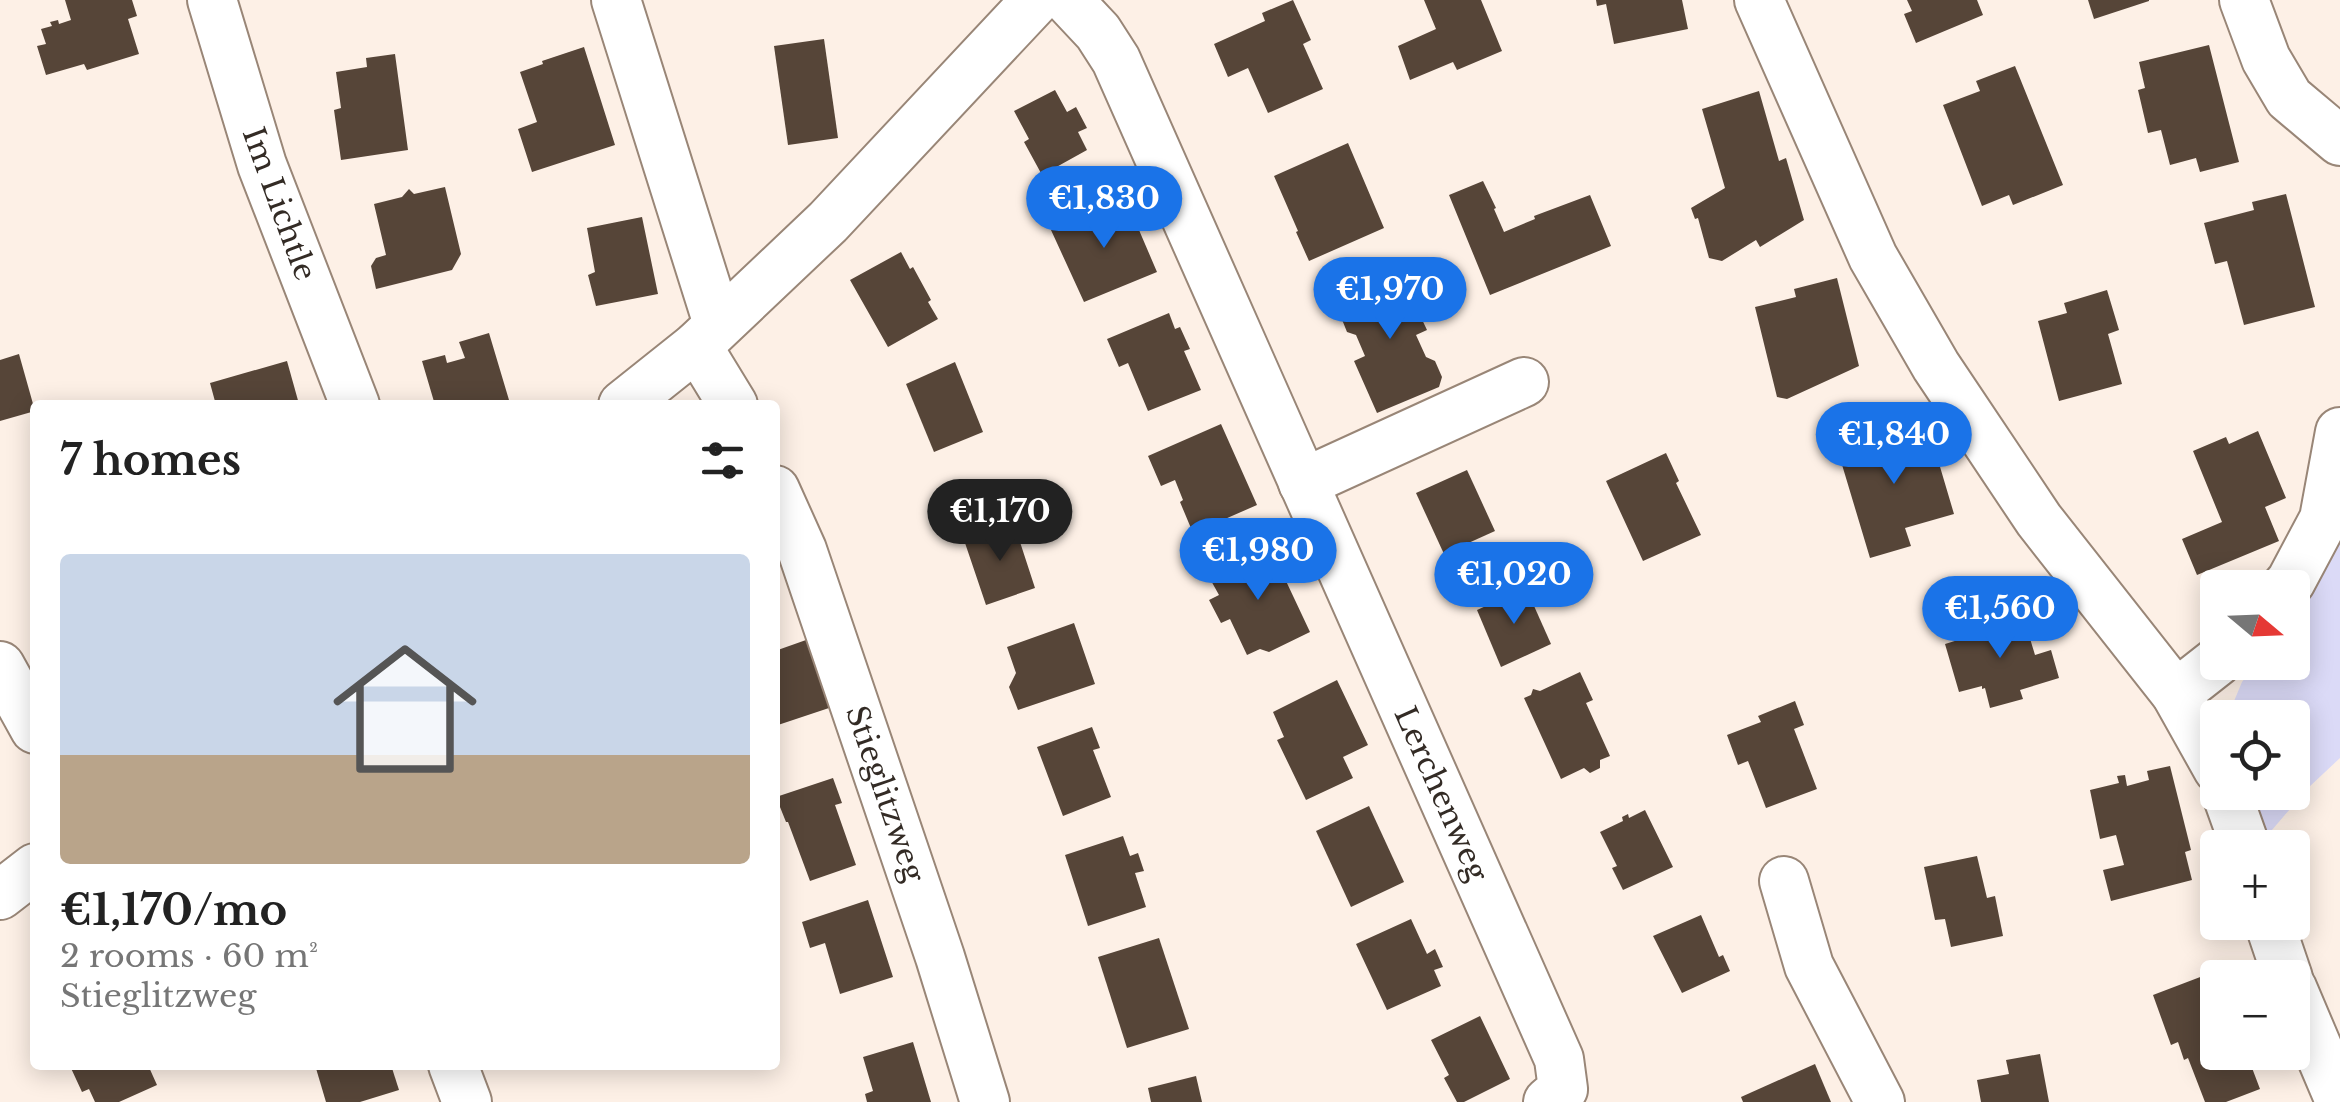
<!DOCTYPE html>
<meta charset="utf-8">
<style>
:root{--surface:#fff;--page:#f2f2f2;--text:#222;--muted:#767676;--line:#e0e0e0;--accent:#1a73e8}
body{margin:0;font-family:"Libre Baskerville",serif;background:var(--page);color:var(--text);height:100vh;display:flex;flex-direction:column;font-size:38px;white-space:nowrap}
*{box-sizing:border-box;margin:0}
p{font-size:32px;color:var(--muted)}
.icon{flex:none;width:55px;height:55px;fill:none;stroke:currentColor;stroke-width:2;stroke-linecap:round;stroke-linejoin:round}
.map{position:relative;flex:1;overflow:hidden}
.sheet{position:absolute;left:30px;top:400px;width:750px;height:670px;display:flex;flex-direction:column;background:var(--surface);border-radius:10px;box-shadow:0 5px 25px #0003}
.sheet>*{flex:none}
.needle{width:65px;rotate:109deg}
.controls{position:absolute;left:2200px;top:570px;display:grid;gap:20px}
.controls a{display:grid;place-items:center;width:110px;height:110px;border-radius:10px;background:var(--surface);box-shadow:0 5px 25px #0003;font-size:50px}
.price{position:absolute;translate:-50% -85px;padding:0 22px;border-radius:35px;background:var(--accent);color:#fff;font-size:32px;line-height:65px;filter:drop-shadow(0 2px 5px #0008)}
.price::after{content:'';position:absolute;left:50%;top:60px;width:30px;height:22px;margin-left:-15px;background:inherit;clip-path:polygon(0 0,100% 0,50% 100%)}
.price.current{background:#222;color:#fff}
ul{padding:0;list-style:none}
li{display:grid;align-content:center;gap:20px;height:530px;padding:0 30px}
li+li{border-top:2px solid var(--line)}
li span{display:grid;place-items:center;height:310px;border-radius:10px;color:#555}
li>.icon{margin-inline-start:auto}
span .icon{width:180px;height:180px;fill:#fffc;stroke-width:1}
li b{font-size:42px}
h2{display:flex;justify-content:space-between;align-items:center;height:120px;padding:0 30px;font-size:42px}
.map>svg:first-child{display:block}
.green{fill:#dbdaf7}
.building{fill:#564538}
.lines{fill:none;stroke-linecap:round;stroke-linejoin:round}
.minor-casing{stroke:#998677;stroke-width:52}
.minor{stroke:#fff;stroke-width:48}
.labels{text-anchor:middle;stroke-width:10;stroke-linejoin:round;paint-order:stroke}
.street-label{font-size:30px;fill:#332b25;stroke:#fff}
</style>
<div class="map">
<svg width="2340" height="1102" viewBox="0 0 2340 1102">
<rect width="100%" height="100%" fill="#fdf0e6"/>
<!-- green -->
<path class="green" d="M 2340,537 L 2340,758 L 2308,788 L 2266,837 L 2251,793 L 2292,792 L 2292,718 L 2227,718 L 2242,682 L 2256,663 L 2292,662 L 2293,613 L 2320,576 Z"/>
<!-- building -->
<g class="building">
<path d="M 65,0 L 132,0 L 137,16 L 128,19 L 139,54 L 87,70 L 84,64 L 46,75 L 37,46 L 46,44 L 41,29 L 52,26 L 50,22 L 58,20 L 59,24 L 71,20 Z"/>
<path d="M 1293,0 L 1311,40 L 1303,44 L 1323,89 L 1268,113 L 1248,68 L 1228,77 L 1214,44 L 1265,21 L 1262,13 Z"/>
<path d="M 1424,0 L 1481,0 L 1502,51 L 1457,70 L 1453,62 L 1410,80 L 1398,46 L 1436,29 Z"/>
<path d="M 1596,0 L 1682,0 L 1688,29 L 1614,44 L 1606,4 L 1597,6 Z"/>
<path d="M 1907,0 L 1977,0 L 1983,15 L 1916,43 L 1904,14 L 1912,11 Z"/>
<path d="M 2088,0 L 2149,0 L 2149,1 L 2094,19 Z"/>
<path d="M 824,39 L 838,138 L 788,145 L 774,46 Z"/>
<path d="M 2209,45 L 2239,162 L 2200,172 L 2196,158 L 2170,165 L 2161,130 L 2148,133 L 2138,90 L 2145,88 L 2139,62 Z"/>
<path d="M 584,47 L 615,145 L 532,172 L 518,129 L 537,122 L 520,72 L 543,64 L 542,61 Z"/>
<path d="M 395,54 L 408,150 L 341,160 L 334,110 L 341,108 L 336,72 L 367,67 L 366,58 Z"/>
<path d="M 2015,66 L 2063,185 L 2013,205 L 2009,195 L 1982,206 L 1943,105 L 1980,91 L 1976,81 Z"/>
<path d="M 1055,90 L 1067,112 L 1076,107 L 1087,128 L 1078,132 L 1087,150 L 1042,175 L 1024,142 L 1029,139 L 1014,111 Z"/>
<path d="M 1759,91 L 1779,161 L 1786,158 L 1804,220 L 1760,247 L 1756,240 L 1722,261 L 1709,258 L 1698,218 L 1695,219 L 1691,208 L 1725,188 L 1702,109 Z"/>
<path d="M 1348,143 L 1384,228 L 1309,261 L 1296,232 L 1298,231 L 1274,176 Z"/>
<path d="M 1483,181 L 1496,208 L 1494,209 L 1504,232 L 1535,219 L 1534,216 L 1590,195 L 1611,246 L 1490,295 L 1449,195 Z"/>
<path d="M 445,187 L 461,254 L 452,270 L 376,289 L 371,266 L 376,258 L 386,255 L 374,204 L 402,197 L 409,189 L 414,194 Z"/>
<path d="M 2286,194 L 2315,307 L 2244,325 L 2227,261 L 2215,264 L 2204,223 L 2254,210 L 2252,202 Z"/>
<path d="M 1127,202 L 1157,272 L 1084,302 L 1051,230 L 1098,211 L 1099,214 Z"/>
<path d="M 642,217 L 658,294 L 596,306 L 588,275 L 595,272 L 587,228 Z"/>
<path d="M 901,252 L 910,269 L 913,267 L 931,300 L 928,302 L 938,319 L 888,347 L 850,280 Z"/>
<path d="M 1401,271 L 1411,293 L 1417,295 L 1420,302 L 1417,309 L 1427,330 L 1416,335 L 1426,357 L 1435,361 L 1442,377 L 1439,387 L 1377,413 L 1354,361 L 1365,356 L 1356,335 L 1347,332 L 1337,307 L 1340,298 Z"/>
<path d="M 1837,278 L 1859,366 L 1787,399 L 1777,397 L 1755,307 L 1796,297 L 1794,289 Z"/>
<path d="M 2107,290 L 2119,330 L 2108,334 L 2122,384 L 2059,401 L 2038,321 L 2067,313 L 2064,303 Z"/>
<path d="M 1169,313 L 1175,329 L 1180,327 L 1190,349 L 1184,351 L 1201,390 L 1148,411 L 1128,363 L 1119,367 L 1107,339 Z"/>
<path d="M 489,333 L 509,400 L 492,405 L 435,405 L 422,361 L 445,355 L 447,363 L 465,358 L 459,342 Z"/>
<path d="M 19,354 L 35,411 L 0,421 L 0,360 Z"/>
<path d="M 287,361 L 299,404 L 216,405 L 210,383 Z"/>
<path d="M 955,362 L 983,432 L 934,452 L 906,384 Z"/>
<path d="M 1221,424 L 1257,505 L 1193,533 L 1180,502 L 1183,500 L 1175,480 L 1161,486 L 1148,456 Z"/>
<path d="M 1908,427 L 1911,439 L 1930,433 L 1954,514 L 1905,528 L 1911,546 L 1870,558 L 1837,448 Z"/>
<path d="M 2258,431 L 2286,498 L 2265,507 L 2279,541 L 2197,575 L 2182,539 L 2222,522 L 2193,451 L 2226,437 L 2229,444 Z"/>
<path d="M 1666,453 L 1679,481 L 1676,483 L 1701,535 L 1643,561 L 1606,481 Z"/>
<path d="M 1467,470 L 1495,531 L 1444,554 L 1416,493 Z"/>
<path d="M 1021,524 L 1027,540 L 1020,542 L 1035,588 L 986,605 L 964,540 L 988,532 L 989,535 Z"/>
<path d="M 1270,547 L 1310,632 L 1269,652 L 1260,649 L 1247,655 L 1230,619 L 1221,623 L 1209,600 L 1219,595 L 1209,577 L 1227,568 L 1225,563 L 1247,553 L 1249,557 Z"/>
<path d="M 1526,588 L 1551,644 L 1501,667 L 1477,610 Z"/>
<path d="M 2022,612 L 2035,655 L 2051,650 L 2059,678 L 2020,690 L 2023,699 L 1990,708 L 1985,688 L 1982,689 L 1982,686 L 1959,692 L 1945,644 L 1984,632 L 1982,623 Z"/>
<path d="M 1074,623 L 1095,684 L 1018,710 L 1009,687 L 1016,673 L 1007,647 Z"/>
<path d="M 806,640 L 829,708 L 775,726 L 775,651 Z"/>
<path d="M 1580,672 L 1593,700 L 1586,703 L 1610,756 L 1600,760 L 1600,768 L 1590,773 L 1584,768 L 1561,779 L 1524,698 L 1531,695 L 1533,689 L 1540,691 Z"/>
<path d="M 1337,680 L 1368,745 L 1343,757 L 1353,778 L 1306,800 L 1277,740 L 1284,737 L 1273,712 Z"/>
<path d="M 1795,701 L 1804,725 L 1794,729 L 1817,789 L 1766,808 L 1748,761 L 1738,765 L 1727,735 L 1761,722 L 1758,716 Z"/>
<path d="M 1092,727 L 1100,748 L 1093,750 L 1111,797 L 1063,816 L 1037,747 Z"/>
<path d="M 2170,766 L 2191,850 L 2185,852 L 2192,880 L 2111,901 L 2103,870 L 2124,865 L 2116,835 L 2100,839 L 2090,790 L 2119,783 L 2117,776 L 2125,775 L 2127,786 L 2149,780 L 2147,771 Z"/>
<path d="M 833,778 L 842,803 L 835,805 L 856,865 L 810,881 L 788,822 L 786,822 L 776,797 Z"/>
<path d="M 1369,806 L 1404,882 L 1351,907 L 1316,831 Z"/>
<path d="M 1645,810 L 1673,867 L 1623,890 L 1612,868 L 1617,866 L 1600,832 L 1623,821 L 1622,817 L 1628,814 L 1629,818 Z"/>
<path d="M 1123,836 L 1130,856 L 1138,853 L 1144,871 L 1135,873 L 1146,907 L 1088,926 L 1065,855 Z"/>
<path d="M 1977,856 L 1987,898 L 1995,896 L 2003,936 L 1951,947 L 1945,919 L 1935,920 L 1924,867 Z"/>
<path d="M 868,900 L 893,977 L 840,994 L 825,943 L 810,948 L 802,922 Z"/>
<path d="M 1701,915 L 1719,957 L 1723,955 L 1730,971 L 1682,993 L 1653,936 Z"/>
<path d="M 1411,919 L 1427,954 L 1435,949 L 1443,967 L 1434,970 L 1441,986 L 1387,1010 L 1356,944 Z"/>
<path d="M 1159,938 L 1189,1029 L 1127,1048 L 1098,957 Z"/>
<path d="M 2216,971 L 2218,977 L 2218,1052 L 2246,1052 L 2260,1089 L 2226,1102 L 2205,1102 L 2188,1058 L 2184,1060 L 2178,1042 L 2171,1045 L 2153,995 Z"/>
<path d="M 1480,1016 L 1510,1079 L 1464,1102 L 1457,1102 L 1444,1078 L 1449,1075 L 1431,1040 Z"/>
<path d="M 913,1042 L 931,1102 L 867,1102 L 865,1094 L 873,1091 L 863,1057 Z"/>
<path d="M 2040,1054 L 2049,1102 L 1981,1102 L 1977,1080 L 2009,1074 L 2006,1060 Z"/>
<path d="M 1815,1064 L 1831,1102 L 1743,1102 L 1741,1097 Z"/>
<path d="M 73,1065 L 148,1065 L 157,1085 L 119,1102 L 95,1102 L 89,1089 L 82,1092 L 70,1066 Z"/>
<path d="M 315,1065 L 391,1065 L 399,1090 L 360,1102 L 326,1102 Z"/>
<path d="M 1196,1076 L 1202,1102 L 1151,1102 L 1148,1088 Z"/>
</g>
<g class="lines">
<defs>
<g id="minor">
<path d="M 212,0 L 262,165 L 355,405"/>
<path d="M 616,0 L 718,324"/>
<path d="M 1068,0 L 1098,32 L 1116,60 L 1559,1059 L 1563,1089 L 1548,1102"/>
<path d="M 1759,0 L 1873,257 L 1936,366 L 2039,520 L 2176,694 L 2218,769"/>
<path d="M 2244,0 L 2266,59 L 2289,98 L 2340,141"/>
<path d="M 697,346 L 733,405"/>
<path d="M 623,405 L 697,346 L 828,222 L 1036,0"/>
<path d="M 1303,483 L 1524,382"/>
<path d="M 775,490 L 802,550 L 940,957 L 985,1102"/>
<path d="M 2285,588 L 2291,581 L 2324,519 L 2340,432"/>
<path d="M 0,666 L 35,729"/>
<path d="M 2176,694 L 2218,661"/>
<path d="M 2226,792 L 2246,848"/>
<path d="M 1784,881 L 1809,966 L 1880,1102"/>
<path d="M 0,895 L 35,868"/>
<path d="M 2269,922 L 2288,978"/>
<path d="M 2292,988 L 2340,1101"/>
<path d="M 453,1065 L 467,1102"/>
</g>
</defs>
<!-- minor casing -->
<use href="#minor" class="minor-casing"/>
<!-- minor -->
<use href="#minor" class="minor"/>
</g>
<g class="labels">
<!-- street labels -->
<g class="street-label">
<text transform="translate(279 204) rotate(70)" y="10">Im Lichtle</text>
<text transform="translate(885 794) rotate(71)" y="10">Stieglitzweg</text>
<text transform="translate(1441 794) rotate(66)" y="10">Lerchenweg</text>
</g>
</g>
</svg>
<div class="controls">
<a><svg class="needle" viewBox="-14 -14 28 28"><path d="M0-13l5 13h-10z" fill="#e53935"/><path d="M0 13l5-13h-10z" fill="#767676"/></svg></a>
<a><svg class="icon" aria-label="locate" viewBox="0 0 24 24"><circle cx="12" cy="12" r="6"/><path d="M12 2v4M12 18v4M2 12h4M18 12h4"/></svg></a>
<a>+</a>
<a>−</a>
</div>
<b class="price" style="left:1104px;top:251px">€1,830</b>
<b class="price" style="left:1390px;top:342px">€1,970</b>
<b class="price" style="left:1894px;top:487px">€1,840</b>
<b class="price current" style="left:1000px;top:564px">€1,170</b>
<b class="price" style="left:1258px;top:603px">€1,980</b>
<b class="price" style="left:1514px;top:627px">€1,020</b>
<b class="price" style="left:2000px;top:661px">€1,560</b>
<section class="sheet">
<h2>7 homes<svg class="icon" aria-label="filters" viewBox="0 0 24 24"><path d="M4 7h16M4 17h16"/><circle cx="9" cy="7" r="2"/><circle cx="15" cy="17" r="2"/></svg></h2>
<ul>
<li><span style="background:linear-gradient(#c9d6e8 65%,#b9a48a 0)"><svg class="icon" aria-label="home" viewBox="0 0 24 24"><path d="M3 11l9-7 9 7M6 9v11h12V9"/></svg></span><div><b>€1,170/mo</b><p>2 rooms · 60 m²</p><p>Stieglitzweg</p></div></li>
</ul>
</section>
</div>
